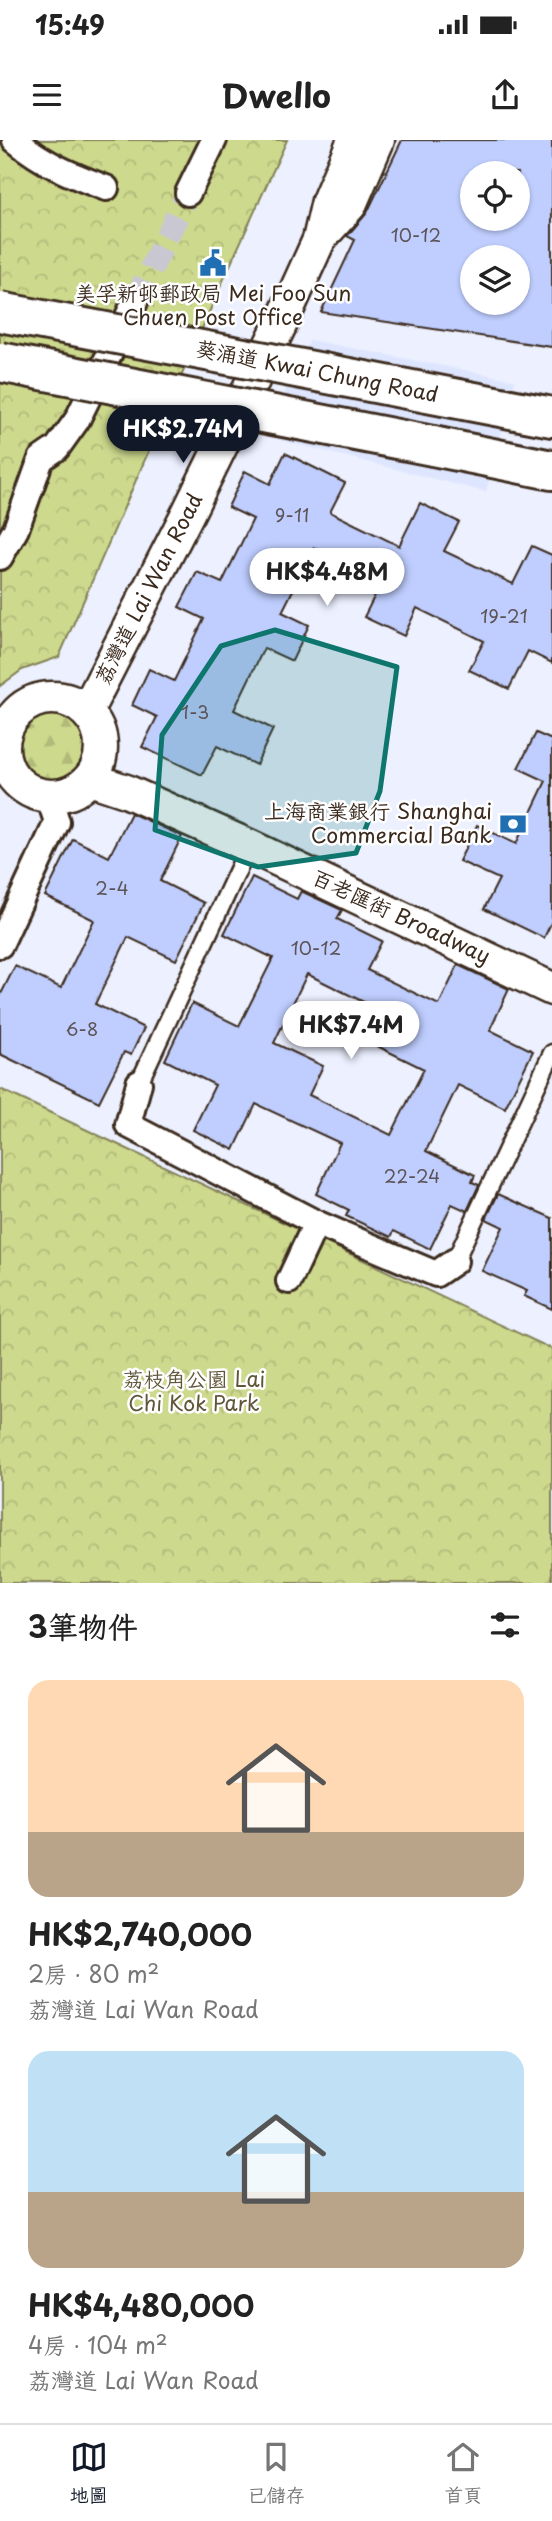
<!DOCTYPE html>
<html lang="zh-TW">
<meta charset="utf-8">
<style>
:root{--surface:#fff;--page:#f2f2f2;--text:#222;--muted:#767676;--line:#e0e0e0;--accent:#111827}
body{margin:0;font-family:"Playpen Sans","LXGW WenKai TC",sans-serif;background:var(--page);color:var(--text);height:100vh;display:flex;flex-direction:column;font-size:26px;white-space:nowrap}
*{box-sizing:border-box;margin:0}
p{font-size:23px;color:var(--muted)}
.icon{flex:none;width:38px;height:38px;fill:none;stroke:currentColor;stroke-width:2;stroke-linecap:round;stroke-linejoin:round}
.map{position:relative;height:1443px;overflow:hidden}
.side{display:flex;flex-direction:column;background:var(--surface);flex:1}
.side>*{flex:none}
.buttons{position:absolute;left:460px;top:21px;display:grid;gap:14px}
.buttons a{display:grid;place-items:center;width:70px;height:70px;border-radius:50%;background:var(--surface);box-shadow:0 2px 5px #0004;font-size:35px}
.price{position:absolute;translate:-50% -60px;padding:0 16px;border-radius:24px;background:#fff;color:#222;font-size:23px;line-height:46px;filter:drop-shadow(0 2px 4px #0008)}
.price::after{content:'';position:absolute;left:50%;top:42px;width:21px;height:16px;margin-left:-10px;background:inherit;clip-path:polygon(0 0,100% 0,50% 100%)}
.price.on{background:var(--accent);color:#fff}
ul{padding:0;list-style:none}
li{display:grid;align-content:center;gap:14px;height:371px;padding:0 28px}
li span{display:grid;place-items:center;height:217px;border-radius:21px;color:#555}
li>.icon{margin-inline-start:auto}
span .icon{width:126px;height:126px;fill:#fffc;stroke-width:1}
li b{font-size:30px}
h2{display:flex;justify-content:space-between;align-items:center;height:84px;padding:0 28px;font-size:30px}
.status{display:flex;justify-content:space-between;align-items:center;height:49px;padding:0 35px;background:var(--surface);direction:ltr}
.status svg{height:19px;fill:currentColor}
header{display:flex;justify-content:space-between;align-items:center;height:91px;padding:0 28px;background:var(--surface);font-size:32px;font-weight:700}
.menu{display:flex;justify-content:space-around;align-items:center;height:98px;border-top:2px solid var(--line);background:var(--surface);font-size:19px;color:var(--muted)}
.menu a{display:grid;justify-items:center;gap:4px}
.menu .on{color:var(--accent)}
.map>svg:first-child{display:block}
.built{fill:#dee6ff}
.forest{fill:url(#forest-firs);stroke:#848256;stroke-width:2}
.park{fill:url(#park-crowns);stroke:#848256;stroke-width:2}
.building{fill:#bfceff;stroke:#3b2a1e;stroke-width:2;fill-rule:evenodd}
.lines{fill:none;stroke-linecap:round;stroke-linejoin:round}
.pedestrian-tunnel{stroke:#c9c8d2;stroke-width:24;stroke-dasharray:24 12;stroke-linecap:butt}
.service-casing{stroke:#3b2a1e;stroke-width:21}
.pedestrian-casing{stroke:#3b2a1e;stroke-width:30}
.minor-casing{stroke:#3b2a1e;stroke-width:37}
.trunk-casing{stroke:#3b2a1e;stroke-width:44}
.service{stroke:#fff;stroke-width:16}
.pedestrian{stroke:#fff;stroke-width:24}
.minor{stroke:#fff;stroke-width:32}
.trunk{stroke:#fff;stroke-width:38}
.trunk-bridge-casing{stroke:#3b2a1e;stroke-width:44;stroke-linecap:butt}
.trunk-bridge{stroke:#fff;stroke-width:38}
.marked{fill:#0f766e;fill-opacity:0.2;stroke:#0f766e;stroke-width:5;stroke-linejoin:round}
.labels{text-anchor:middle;stroke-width:5;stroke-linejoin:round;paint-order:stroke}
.number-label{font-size:18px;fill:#5c5356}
.poi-label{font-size:21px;fill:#3b2a1e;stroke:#fff}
.street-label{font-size:21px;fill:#3b2a1e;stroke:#fff}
.park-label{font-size:21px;fill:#60563a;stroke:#fff}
</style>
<div class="status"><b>15:49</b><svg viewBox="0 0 49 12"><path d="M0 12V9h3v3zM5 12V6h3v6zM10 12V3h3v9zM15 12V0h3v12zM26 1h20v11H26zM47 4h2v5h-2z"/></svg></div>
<header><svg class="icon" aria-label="menu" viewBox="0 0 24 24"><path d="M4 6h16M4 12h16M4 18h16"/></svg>Dwello<svg class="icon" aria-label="share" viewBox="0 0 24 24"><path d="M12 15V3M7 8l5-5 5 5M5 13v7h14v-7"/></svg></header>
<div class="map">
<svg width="552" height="1443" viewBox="0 0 552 1443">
<defs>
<pattern id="forest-firs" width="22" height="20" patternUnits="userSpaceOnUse" patternTransform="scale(1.75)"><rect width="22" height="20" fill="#cdd98d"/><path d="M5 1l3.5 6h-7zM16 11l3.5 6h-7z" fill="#b1ba79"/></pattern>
<pattern id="park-crowns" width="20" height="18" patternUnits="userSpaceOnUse" patternTransform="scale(1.75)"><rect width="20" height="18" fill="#cdd98d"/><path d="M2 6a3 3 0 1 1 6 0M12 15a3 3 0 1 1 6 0" fill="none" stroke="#b1ba79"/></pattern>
</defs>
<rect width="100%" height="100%" fill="#ecf0ff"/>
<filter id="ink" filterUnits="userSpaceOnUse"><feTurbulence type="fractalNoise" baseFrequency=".0143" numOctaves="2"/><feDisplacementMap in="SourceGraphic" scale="14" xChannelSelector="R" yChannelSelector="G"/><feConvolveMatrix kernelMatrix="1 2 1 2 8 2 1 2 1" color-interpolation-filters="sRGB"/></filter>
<g filter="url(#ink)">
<!-- built -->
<path class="built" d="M 310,200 L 515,240 L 486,352 L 264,296 Z"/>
<!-- forest -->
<circle class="forest" cx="51" cy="607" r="39"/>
<!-- park -->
<g class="park">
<path d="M 0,0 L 287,0 L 217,154 L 59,517 L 22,530 L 0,546 Z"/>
<path d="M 0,949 L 552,1209 L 552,1443 L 0,1443 Z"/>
</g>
<!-- building -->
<g class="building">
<path d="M 402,0 L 552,0 L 552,207 L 321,172 L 355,100 L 347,96 L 367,73 ZM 472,33 L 518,33 L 518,79 L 472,79 ZM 472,117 L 518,117 L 518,163 L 472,163 Z"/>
<path d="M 285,313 L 345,343 L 330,372 L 399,406 L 420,363 L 459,382 L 444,411 L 513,444 L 532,406 L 552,415 L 552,523 L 528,511 L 509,549 L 469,530 L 484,501 L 417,468 L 404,496 L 364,477 L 382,441 L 314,408 L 282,472 L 309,485 L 292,521 L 264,508 L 234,570 L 273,589 L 256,625 L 217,606 L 202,635 L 142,607 L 157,577 L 132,565 L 149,529 L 174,541 L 204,479 L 179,467 L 197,432 L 222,443 L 253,379 L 228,367 L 245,331 L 270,344 Z"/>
<path d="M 536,593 L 552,600 L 552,781 L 544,798 L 484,769 L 499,739 L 459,721 L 477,685 L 516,704 L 546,641 L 518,628 Z"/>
<path d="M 131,673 L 182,696 L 160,741 L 204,763 L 176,820 L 128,797 L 95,864 L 144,888 L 131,915 L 124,912 L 99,962 L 0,914 L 0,856 L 15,826 L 61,848 L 94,780 L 45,756 L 73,699 L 109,717 Z"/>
<path d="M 252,737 L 297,759 L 301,751 L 342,770 L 337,779 L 382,801 L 367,830 L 439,865 L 458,825 L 509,849 L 490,890 L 533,911 L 505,968 L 458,945 L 426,1011 L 475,1035 L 472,1042 L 479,1045 L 467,1071 L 452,1064 L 430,1109 L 394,1091 L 391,1097 L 346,1076 L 349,1070 L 316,1054 L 340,1003 L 256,964 L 234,1010 L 193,990 L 215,945 L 165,920 L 192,863 L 239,886 L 273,818 L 224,794 ZM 307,834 L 390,875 L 375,905 L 424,929 L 391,995 L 309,955 L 323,926 L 274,903 Z"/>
<path d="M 498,1054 L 552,1078 L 552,1169 L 524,1156 L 527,1151 L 482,1131 L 503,1087 L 486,1079 Z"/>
</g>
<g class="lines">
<!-- pedestrian-tunnel -->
<path class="pedestrian-tunnel" d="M 135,162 L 188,53"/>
<defs>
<g id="service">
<path d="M 139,943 L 249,706"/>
<path d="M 455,1121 L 552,913"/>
</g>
<g id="pedestrian">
<path d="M 15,0 C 44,24 71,35 106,48"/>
<path d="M 188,53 L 214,0"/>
<path d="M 0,417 L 16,389 L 41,319 L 57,308 L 77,280 L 135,162"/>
<path d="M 0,607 L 2,609"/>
<path d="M 0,805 L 57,682 L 49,657"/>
<path d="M 139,943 L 128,985 L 316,1083 L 436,1134 L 455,1121"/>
<path d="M 289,1141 L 316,1083"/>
</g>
<g id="minor">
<path d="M 321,97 L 350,65 L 378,0"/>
<circle cx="52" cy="607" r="49"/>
<path d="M 87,570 L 189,371 L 284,177 L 319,100 L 328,61 L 354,0"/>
<path d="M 90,639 L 126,651 L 249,706 L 552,849"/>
</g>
<g id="trunk">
<path d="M 323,233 L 552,277"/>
<path d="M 433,306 L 552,330"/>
</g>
</defs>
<!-- service casing -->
<use href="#service" class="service-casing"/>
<!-- pedestrian casing -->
<use href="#pedestrian" class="pedestrian-casing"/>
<!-- minor casing -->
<use href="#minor" class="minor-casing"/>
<!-- trunk casing -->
<use href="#trunk" class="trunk-casing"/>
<!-- service -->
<use href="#service" class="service"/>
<!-- pedestrian -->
<use href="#pedestrian" class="pedestrian"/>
<!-- minor -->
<use href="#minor" class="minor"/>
<!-- trunk -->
<use href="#trunk" class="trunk"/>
<defs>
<g id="trunk-bridge">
<path d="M 0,172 L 323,233"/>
<path d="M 0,222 L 433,306"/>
</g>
</defs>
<!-- trunk-bridge casing -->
<use href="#trunk-bridge" class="trunk-bridge-casing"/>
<!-- trunk-bridge -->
<use href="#trunk-bridge" class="trunk-bridge"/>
</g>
</g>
<!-- marked area -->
<path class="marked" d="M 275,490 L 397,527 L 380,651 L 356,713 L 258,727 L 155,690 L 162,595 L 221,506 Z"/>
<!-- icons -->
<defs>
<symbol id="civic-bare" viewBox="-9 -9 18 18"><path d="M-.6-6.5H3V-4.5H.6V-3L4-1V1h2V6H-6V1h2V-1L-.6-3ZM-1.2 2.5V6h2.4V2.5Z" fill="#1f6fb2" stroke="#fff" stroke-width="2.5" paint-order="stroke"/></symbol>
<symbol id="bank-bare" viewBox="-9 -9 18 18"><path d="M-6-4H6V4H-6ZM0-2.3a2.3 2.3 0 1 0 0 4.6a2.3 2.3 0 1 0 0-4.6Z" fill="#1f6fb2" stroke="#fff" stroke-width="2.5" paint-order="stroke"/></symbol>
</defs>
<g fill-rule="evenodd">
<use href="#civic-bare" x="194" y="104" width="38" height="38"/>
<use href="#bank-bare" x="494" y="665" width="38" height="38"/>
</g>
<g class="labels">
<!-- number labels -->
<g class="number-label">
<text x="416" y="102">10-12</text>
<text x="292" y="382">9-11</text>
<text x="504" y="483">19-21</text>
<text x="195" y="579">1-3</text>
<text x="112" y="755">2-4</text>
<text x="316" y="815">10-12</text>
<text x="82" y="896">6-8</text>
<text x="412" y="1043">22-24</text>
</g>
<!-- poi labels -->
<g class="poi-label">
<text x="213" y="161">美孚新邨郵政局 Mei Foo Sun<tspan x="213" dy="24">Chuen Post Office</tspan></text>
<text x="492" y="679" text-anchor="end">上海商業銀行 Shanghai<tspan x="492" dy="24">Commercial Bank</tspan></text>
</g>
<!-- street labels -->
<g class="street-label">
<text transform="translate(317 232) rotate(11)" y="7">葵涌道 Kwai Chung Road</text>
<text transform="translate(149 449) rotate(-63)" y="7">荔灣道 Lai Wan Road</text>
<text transform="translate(401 777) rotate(25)" y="7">百老匯街 Broadway</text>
</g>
<!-- park labels -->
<g class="park-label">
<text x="194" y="1247">荔枝角公園 Lai<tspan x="194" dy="24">Chi Kok Park</tspan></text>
</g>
</g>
</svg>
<div class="buttons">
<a><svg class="icon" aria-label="locate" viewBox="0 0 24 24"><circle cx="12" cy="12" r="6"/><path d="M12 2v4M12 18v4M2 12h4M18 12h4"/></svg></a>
<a><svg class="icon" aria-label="layers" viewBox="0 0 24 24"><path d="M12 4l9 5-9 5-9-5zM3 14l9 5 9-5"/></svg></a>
</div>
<b class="price on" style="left:183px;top:325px">HK$2.74M</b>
<b class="price" style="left:327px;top:468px">HK$4.48M</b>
<b class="price" style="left:351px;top:921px">HK$7.4M</b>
</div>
<section class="side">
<h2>3筆物件<svg class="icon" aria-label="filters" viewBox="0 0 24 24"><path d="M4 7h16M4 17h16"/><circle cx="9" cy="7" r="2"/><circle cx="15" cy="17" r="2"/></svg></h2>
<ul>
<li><span style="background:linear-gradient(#ffd9b3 70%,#b9a48a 0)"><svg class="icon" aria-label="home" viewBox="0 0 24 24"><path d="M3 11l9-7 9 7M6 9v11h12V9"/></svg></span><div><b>HK$2,740,000</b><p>2房 · 80 m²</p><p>荔灣道 Lai Wan Road</p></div></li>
<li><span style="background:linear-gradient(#bfe0f5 65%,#b9a48a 0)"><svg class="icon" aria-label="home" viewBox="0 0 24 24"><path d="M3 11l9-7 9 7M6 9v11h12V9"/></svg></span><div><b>HK$4,480,000</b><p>4房 · 104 m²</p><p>荔灣道 Lai Wan Road</p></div></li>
</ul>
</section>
<nav class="menu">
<a class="on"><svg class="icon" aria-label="map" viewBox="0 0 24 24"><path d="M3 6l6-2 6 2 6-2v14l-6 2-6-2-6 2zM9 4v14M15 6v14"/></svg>地圖</a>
<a><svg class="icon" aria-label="saved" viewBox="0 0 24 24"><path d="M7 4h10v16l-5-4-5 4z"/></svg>已儲存</a>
<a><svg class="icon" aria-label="home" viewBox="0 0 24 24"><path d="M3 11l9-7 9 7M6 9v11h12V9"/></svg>首頁</a>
</nav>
